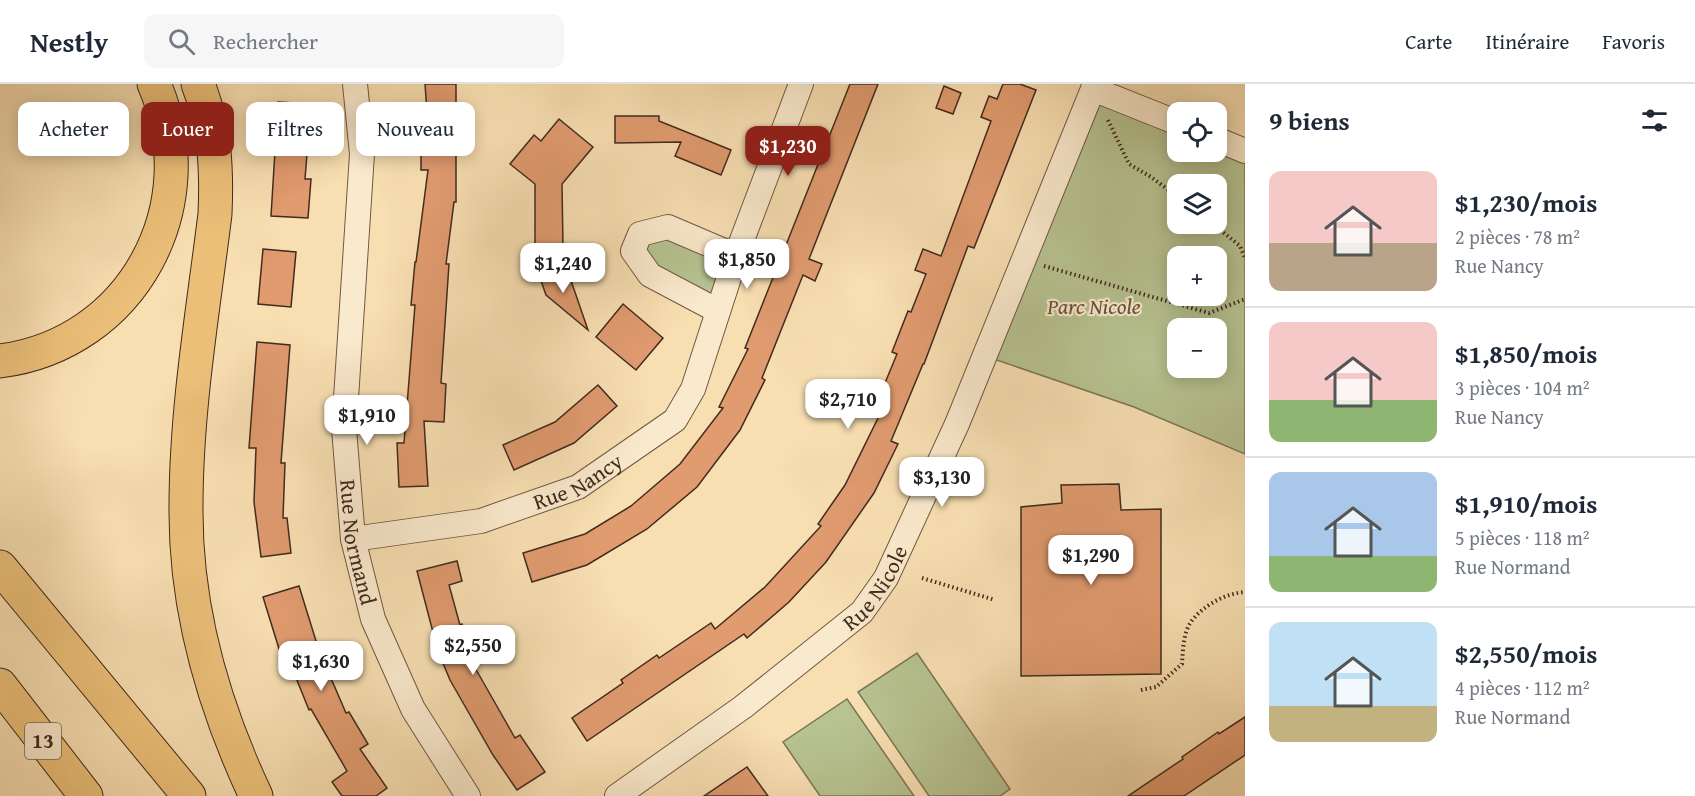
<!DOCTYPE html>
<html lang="fr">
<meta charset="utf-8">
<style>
:root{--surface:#fff;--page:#f6f6f7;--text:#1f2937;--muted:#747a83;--line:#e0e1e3;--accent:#8f2418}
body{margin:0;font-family:"Gentium Book Plus",serif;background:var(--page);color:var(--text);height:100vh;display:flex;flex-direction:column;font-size:22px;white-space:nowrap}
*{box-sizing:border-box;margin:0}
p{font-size:20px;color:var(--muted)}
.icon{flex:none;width:33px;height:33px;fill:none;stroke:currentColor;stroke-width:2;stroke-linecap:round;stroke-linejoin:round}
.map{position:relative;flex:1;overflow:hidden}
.sheet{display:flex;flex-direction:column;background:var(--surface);width:450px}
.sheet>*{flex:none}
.hud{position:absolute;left:18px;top:18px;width:570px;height:54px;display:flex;gap:12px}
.controls{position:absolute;left:1167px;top:18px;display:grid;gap:12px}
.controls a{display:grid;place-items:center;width:60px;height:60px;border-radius:12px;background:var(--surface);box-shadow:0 3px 15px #0003;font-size:30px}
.price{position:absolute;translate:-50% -51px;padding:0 14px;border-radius:12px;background:#fff;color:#222;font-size:20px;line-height:39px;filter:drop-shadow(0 2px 3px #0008)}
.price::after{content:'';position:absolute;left:50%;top:36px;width:18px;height:14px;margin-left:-9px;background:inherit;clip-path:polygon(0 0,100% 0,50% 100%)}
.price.selected{background:var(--accent);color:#fff}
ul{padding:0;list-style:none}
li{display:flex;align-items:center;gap:18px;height:150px;padding:0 24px}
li+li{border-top:2px solid var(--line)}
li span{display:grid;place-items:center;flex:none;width:168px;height:120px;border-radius:12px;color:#555}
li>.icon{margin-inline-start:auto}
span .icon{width:72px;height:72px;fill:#fffc;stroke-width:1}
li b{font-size:26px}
h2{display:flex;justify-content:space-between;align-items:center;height:72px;padding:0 24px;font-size:26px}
.chip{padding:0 21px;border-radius:12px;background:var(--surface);box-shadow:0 3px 15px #0003;font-size:21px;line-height:54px}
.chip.selected{background:var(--accent);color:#fff}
header{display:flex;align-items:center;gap:36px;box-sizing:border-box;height:84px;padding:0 30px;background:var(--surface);border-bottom:2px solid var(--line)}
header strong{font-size:28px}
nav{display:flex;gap:33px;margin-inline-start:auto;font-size:21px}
.search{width:420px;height:54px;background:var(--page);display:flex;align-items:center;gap:15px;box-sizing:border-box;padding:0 21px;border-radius:12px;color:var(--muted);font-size:22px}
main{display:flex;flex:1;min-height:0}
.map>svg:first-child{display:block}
.green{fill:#b7c391;stroke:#7c7658;stroke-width:1.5;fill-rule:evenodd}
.building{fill:#e09b6f;stroke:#422a1f;stroke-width:1.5}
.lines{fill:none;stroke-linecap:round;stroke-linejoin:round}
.minor-casing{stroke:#705744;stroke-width:26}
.highway-casing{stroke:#422a1f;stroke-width:35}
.path{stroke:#422a1f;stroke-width:4;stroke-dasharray:1.5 3;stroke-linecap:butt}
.minor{stroke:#faeacd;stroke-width:24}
.highway{stroke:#ecc079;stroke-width:33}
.labels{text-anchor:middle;stroke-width:4.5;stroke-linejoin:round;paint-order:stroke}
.shield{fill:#faeacd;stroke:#796453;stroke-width:1.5}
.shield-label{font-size:21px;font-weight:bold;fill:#422a1f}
.park-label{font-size:22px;font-style:italic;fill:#5f503c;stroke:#faeacd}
.street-label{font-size:22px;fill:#422a1f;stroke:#faeacd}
</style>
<header>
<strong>Nestly</strong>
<div class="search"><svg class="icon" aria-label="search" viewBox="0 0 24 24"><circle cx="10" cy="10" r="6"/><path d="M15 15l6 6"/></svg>Rechercher</div>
<nav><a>Carte</a><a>Itinéraire</a><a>Favoris</a></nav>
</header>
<main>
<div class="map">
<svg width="1245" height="712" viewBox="0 0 1245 712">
<rect width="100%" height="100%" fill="#f8dfb2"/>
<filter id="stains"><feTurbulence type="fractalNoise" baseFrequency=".00333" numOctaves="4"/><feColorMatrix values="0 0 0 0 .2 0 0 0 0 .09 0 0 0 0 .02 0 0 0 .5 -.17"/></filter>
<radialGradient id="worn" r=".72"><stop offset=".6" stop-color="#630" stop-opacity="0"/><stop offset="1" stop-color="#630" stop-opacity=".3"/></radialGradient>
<!-- green -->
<g class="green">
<path d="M 1093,5 L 1177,39 L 1178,68 L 1245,67 L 1245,370 L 1134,323 L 985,272 ZM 1178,100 L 1216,100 L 1216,140 L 1178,140 ZM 1178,172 L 1216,172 L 1216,212 L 1178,212 ZM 1178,244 L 1216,244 L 1216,284 L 1178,284 Z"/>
<path d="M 668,143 L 736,172 L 718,227 L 650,191 L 640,150 Z"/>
<path d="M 917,569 L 1010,705 L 1000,712 L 929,712 L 858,608 Z"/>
<path d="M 847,615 L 914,712 L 820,712 L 783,658 Z"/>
</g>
<!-- building -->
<g class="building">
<path d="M 425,0 L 456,0 L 456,118 L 454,118 L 446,180 L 449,180 L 441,299 L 446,300 L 444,338 L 424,337 L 428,402 L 399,403 L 397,359 L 404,359 L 415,221 L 411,221 L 415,178 L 416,178 L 428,86 L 421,86 L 421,42 L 428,42 Z"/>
<path d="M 850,0 L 878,0 L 809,175 L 822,180 L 815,197 L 803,191 L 762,294 L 765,296 L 740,346 L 697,403 L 647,445 L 587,481 L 532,498 L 523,469 L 585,450 L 631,422 L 680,380 L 723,324 L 719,323 L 748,265 L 745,264 L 778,181 L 759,173 L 766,158 L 784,166 Z"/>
<path d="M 1003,0 L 1020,0 L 1036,6 L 974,164 L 968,162 L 924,280 L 923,280 L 891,357 L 898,360 L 874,409 L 826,478 L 789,518 L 747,554 L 744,550 L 587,657 L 572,634 L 623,599 L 621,596 L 657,571 L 659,574 L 711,539 L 715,545 L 765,503 L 821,442 L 818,440 L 845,401 L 880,330 L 873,328 L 897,270 L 892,268 L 908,227 L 911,228 L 926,190 L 915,186 L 923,165 L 941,172 L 991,37 L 981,33 L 989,12 L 997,15 Z"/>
<path d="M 944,2 L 961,9 L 953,30 L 936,24 Z"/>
<path d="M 278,18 L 311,20 L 305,95 L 311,95 L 308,134 L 271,132 Z"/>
<path d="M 615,32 L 659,32 L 659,37 L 731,66 L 721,91 L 675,72 L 681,58 L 615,59 Z"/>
<path d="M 559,35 L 593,63 L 562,100 L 563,163 L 535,163 L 535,100 L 510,80 L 534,51 L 541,57 Z"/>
<path d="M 263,165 L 296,168 L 291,223 L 258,220 Z"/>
<path d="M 567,185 L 588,246 L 546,211 L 540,194 Z"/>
<path d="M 623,220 L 663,254 L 636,286 L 596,253 Z"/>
<path d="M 257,258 L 290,261 L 281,379 L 285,379 L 283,434 L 287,434 L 291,469 L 261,473 L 254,418 L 256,364 L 249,364 Z"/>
<path d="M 598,301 L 617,322 L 574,359 L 514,386 L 503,361 L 555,338 Z"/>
<path d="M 1119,400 L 1121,426 L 1161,425 L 1161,590 L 1021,592 L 1021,423 L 1062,419 L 1061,401 Z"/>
<path d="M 457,477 L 462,497 L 449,501 L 460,541 L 462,540 L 479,580 L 474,582 L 515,654 L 520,651 L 545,688 L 517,706 L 493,671 L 450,596 L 432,553 L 434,552 L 417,487 Z"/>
<path d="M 299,502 L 325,586 L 327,585 L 346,629 L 349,628 L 368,660 L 360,665 L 387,704 L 376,712 L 342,712 L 332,698 L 347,687 L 311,625 L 309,626 L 290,579 L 284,581 L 263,513 Z"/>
<path d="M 1245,633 L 1245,671 L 1184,712 L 1128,712 L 1183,675 L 1182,673 L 1218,648 L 1219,650 Z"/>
<path d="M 747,683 L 768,712 L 704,712 Z"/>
</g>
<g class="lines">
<defs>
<g id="minor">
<path id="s1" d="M 355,0 L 362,70 L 344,345 L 353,455 L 373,535 L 413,625 L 468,712"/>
<path d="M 1093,5 L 1178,39"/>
<path d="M 1216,55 L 1245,67"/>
<path d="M 718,227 L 650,191 L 633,167 L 640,150 L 668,143 L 736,172"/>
<path id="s2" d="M 353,455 L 481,437 L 578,403 L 675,336 L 693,305 L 736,172 L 801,0"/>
<path id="s3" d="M 617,712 L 743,623 L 862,528 L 886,494 L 957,340 L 1095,0"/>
</g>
<g id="highway">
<path d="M 198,0 C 215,43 217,85 215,130 C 203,227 186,325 186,423 C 185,523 214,623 256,712"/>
<path d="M 0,277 C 133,260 207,121 154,0"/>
<path d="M 0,483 L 189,712"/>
<path d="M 0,601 L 86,712"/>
</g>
</defs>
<!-- minor casing -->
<use href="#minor" class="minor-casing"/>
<!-- highway casing -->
<use href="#highway" class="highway-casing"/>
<!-- path -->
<g class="path">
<path d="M 1108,36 L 1129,80 L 1151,93 L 1178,113"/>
<path d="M 1213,140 L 1240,162 L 1245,174"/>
<path d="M 1044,182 L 1209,229 L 1245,215"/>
<path d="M 922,494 L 995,516"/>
<path d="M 1141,606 L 1156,603 L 1182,580 C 1183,567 1183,549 1191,538 C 1202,522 1226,509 1245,508"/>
</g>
<!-- minor -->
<use href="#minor" class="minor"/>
<!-- highway -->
<use href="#highway" class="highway"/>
</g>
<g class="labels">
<!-- shield labels -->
<rect class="shield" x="25" y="639" width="36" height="36" rx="4.5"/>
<g class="shield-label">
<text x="43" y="664">13</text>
</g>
<!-- park labels -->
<g class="park-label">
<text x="1094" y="230">Parc Nicole</text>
</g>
<!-- street labels -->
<g class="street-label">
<text dy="8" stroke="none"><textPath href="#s2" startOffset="234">Rue Nancy</textPath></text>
<text dy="8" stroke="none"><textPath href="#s1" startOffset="460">Rue Normand</textPath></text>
<text dy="8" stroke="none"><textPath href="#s3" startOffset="334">Rue Nicole</textPath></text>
</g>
</g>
<rect width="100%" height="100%" filter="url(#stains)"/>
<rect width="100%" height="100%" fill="url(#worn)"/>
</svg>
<div class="controls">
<a><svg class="icon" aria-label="locate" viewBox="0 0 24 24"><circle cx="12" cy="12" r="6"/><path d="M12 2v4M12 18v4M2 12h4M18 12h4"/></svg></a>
<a><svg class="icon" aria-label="layers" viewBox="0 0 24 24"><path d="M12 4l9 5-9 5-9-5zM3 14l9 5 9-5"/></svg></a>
<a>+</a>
<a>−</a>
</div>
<b class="price selected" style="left:788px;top:93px">$1,230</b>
<b class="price" style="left:747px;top:206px">$1,850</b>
<b class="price" style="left:563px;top:210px">$1,240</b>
<b class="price" style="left:848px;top:346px">$2,710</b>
<b class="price" style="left:367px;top:362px">$1,910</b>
<b class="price" style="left:942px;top:424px">$3,130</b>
<b class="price" style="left:1091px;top:502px">$1,290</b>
<b class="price" style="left:473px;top:592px">$2,550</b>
<b class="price" style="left:321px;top:608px">$1,630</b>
<div class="hud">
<a class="chip">Acheter</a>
<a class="chip selected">Louer</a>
<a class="chip">Filtres</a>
<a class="chip">Nouveau</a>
</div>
</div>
<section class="sheet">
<h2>9 biens<svg class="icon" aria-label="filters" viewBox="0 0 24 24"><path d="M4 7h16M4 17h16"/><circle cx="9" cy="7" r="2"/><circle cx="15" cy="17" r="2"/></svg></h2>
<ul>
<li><span style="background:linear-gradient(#f6c9c9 60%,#b9a48a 0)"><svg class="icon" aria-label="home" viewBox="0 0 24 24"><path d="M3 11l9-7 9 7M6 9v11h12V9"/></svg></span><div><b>$1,230/mois</b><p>2 pièces · 78 m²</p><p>Rue Nancy</p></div></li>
<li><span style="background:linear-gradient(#f6c9c9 65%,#8fb573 0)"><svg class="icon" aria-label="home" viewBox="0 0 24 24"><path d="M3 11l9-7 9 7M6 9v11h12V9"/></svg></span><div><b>$1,850/mois</b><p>3 pièces · 104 m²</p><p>Rue Nancy</p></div></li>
<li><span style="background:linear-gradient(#a9c7e8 70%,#8fb573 0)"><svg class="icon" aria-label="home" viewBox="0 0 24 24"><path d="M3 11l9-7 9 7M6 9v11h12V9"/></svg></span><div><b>$1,910/mois</b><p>5 pièces · 118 m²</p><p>Rue Normand</p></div></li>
<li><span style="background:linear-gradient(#bfe0f5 70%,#c2b280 0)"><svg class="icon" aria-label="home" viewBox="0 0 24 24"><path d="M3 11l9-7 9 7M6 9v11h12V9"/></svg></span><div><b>$2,550/mois</b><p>4 pièces · 112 m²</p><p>Rue Normand</p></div></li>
</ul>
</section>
</main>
